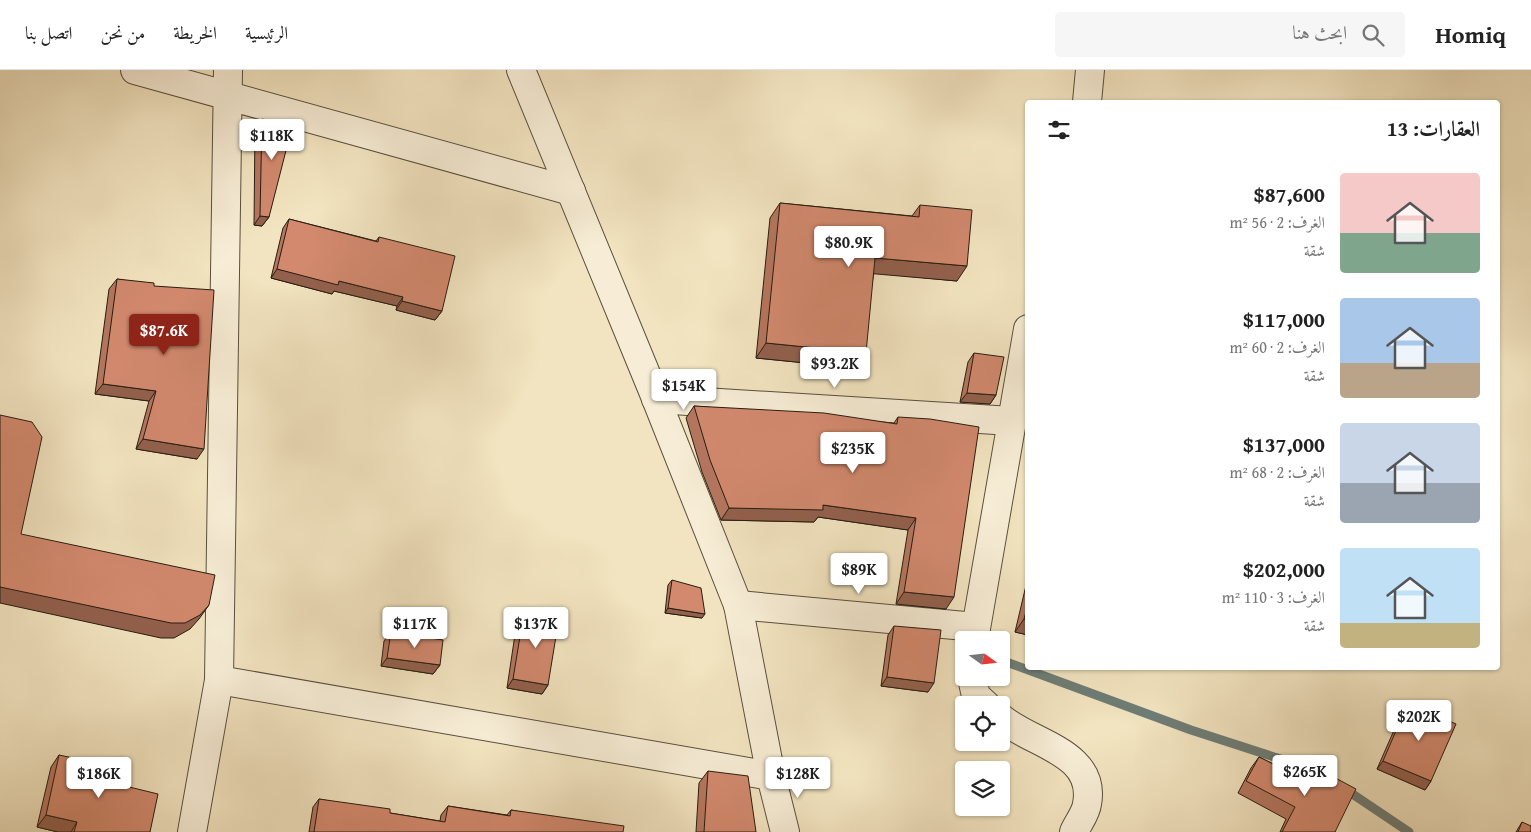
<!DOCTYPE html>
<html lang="ar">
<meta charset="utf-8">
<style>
:root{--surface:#fff;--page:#f6f6f6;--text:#222;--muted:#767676;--line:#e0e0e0;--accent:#8f2418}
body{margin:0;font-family:"Gentium Book Plus",Amiri,serif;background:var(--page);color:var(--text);direction:rtl;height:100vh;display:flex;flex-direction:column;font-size:19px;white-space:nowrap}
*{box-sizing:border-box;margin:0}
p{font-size:16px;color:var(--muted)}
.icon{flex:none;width:28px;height:28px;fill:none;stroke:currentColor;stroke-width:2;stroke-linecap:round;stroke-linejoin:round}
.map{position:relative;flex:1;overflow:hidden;direction:ltr}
.sheet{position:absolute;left:1025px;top:30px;width:475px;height:570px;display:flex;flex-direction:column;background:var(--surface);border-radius:5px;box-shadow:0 1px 4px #0004;direction:rtl}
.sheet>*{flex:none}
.needle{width:32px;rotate:105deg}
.buttons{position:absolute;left:955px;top:561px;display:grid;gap:10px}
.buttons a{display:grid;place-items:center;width:55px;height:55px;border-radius:5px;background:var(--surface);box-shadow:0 1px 4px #0004;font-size:25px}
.price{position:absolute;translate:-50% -42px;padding:0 11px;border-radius:5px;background:#fff;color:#222;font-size:16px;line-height:32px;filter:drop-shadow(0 1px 2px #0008)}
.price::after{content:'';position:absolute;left:50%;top:30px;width:15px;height:11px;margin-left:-8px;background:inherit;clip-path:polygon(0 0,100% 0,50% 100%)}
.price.current{background:var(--accent);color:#fff}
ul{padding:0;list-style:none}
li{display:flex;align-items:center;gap:15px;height:125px;padding:0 20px}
li span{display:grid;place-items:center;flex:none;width:140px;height:100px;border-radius:5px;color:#555}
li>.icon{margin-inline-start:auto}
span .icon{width:60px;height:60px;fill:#fffc;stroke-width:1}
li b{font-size:21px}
h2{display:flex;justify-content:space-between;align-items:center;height:60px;padding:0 20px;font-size:21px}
header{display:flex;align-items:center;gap:30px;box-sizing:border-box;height:70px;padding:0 25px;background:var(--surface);border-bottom:1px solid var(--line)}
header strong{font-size:24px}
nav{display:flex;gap:28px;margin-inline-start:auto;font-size:18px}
.search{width:350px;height:45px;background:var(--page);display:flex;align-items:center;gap:12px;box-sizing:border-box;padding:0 18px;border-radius:5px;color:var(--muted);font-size:19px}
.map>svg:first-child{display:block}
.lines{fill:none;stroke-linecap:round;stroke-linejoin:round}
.stream{stroke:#6d7d76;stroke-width:9}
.minor-casing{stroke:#594f3d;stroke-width:30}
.minor{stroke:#f7edd6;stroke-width:28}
.wall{fill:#b5765f;stroke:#261d11}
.shaded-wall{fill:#93604d;stroke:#261d11}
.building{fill:#d2896e;stroke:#261d11}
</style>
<header>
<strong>Homiq</strong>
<div class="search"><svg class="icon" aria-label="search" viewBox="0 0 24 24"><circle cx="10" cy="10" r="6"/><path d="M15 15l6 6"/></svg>ابحث هنا</div>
<nav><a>الرئيسية</a><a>الخريطة</a><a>من نحن</a><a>اتصل بنا</a></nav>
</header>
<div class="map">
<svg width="1531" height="762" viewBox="0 0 1531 762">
<rect width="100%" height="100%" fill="#f2e4c0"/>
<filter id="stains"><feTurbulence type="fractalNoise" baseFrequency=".004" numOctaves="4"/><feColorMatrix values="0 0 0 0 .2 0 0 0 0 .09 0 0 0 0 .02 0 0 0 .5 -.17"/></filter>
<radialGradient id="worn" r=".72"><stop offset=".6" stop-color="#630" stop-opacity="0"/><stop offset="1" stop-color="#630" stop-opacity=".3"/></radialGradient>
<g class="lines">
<!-- stream -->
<g class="stream">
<path d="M 1001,590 L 1191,660 L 1302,696 L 1322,707"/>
<path d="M 1345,719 L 1409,762"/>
</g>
<defs>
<g id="minor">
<path d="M 135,0 L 571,121"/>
<path d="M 521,0 L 653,321 L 738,535 L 771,706 L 785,762"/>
<path d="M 1087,32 L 1090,0"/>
<path d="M 656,329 L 1012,351"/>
<path d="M 738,535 L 976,557"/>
<path d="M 974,570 L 1028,259"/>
<path d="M 972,608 L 976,626 L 986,635"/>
<path d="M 219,610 L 771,706"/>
<path d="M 1001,648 C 1031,674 1097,682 1087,734 C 1086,743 1078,753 1074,762"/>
<path d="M 192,762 L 219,610 L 228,0"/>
</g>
</defs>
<!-- minor casing -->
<use href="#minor" class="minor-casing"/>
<!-- minor -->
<use href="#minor" class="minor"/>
</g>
<!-- wall -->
<g class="wall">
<path d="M 262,49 L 269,147 L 262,156 L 254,155 L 255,58 Z"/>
<path d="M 780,133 L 912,146 L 920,135 L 957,211 L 874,203 L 856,298 L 756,288 L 770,148 Z"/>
<path d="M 289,149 L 376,171 L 379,167 L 442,241 L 435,250 L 396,240 L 397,236 L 334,221 L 332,224 L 271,208 L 283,158 Z"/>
<path d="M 117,209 L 154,216 L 197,389 L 136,379 L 149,331 L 95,324 L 109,219 Z"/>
<path d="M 974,283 L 996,325 L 990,334 L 960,332 L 968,292 Z"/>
<path d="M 694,336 L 894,353 L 898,347 L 946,539 L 896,534 L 908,460 L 818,447 L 814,452 L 721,450 L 702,402 L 686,348 Z"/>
<path d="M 1028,507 L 1028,565 L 1015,562 Z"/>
<path d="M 672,510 L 702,548 L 665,543 L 668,515 Z"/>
<path d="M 524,542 L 548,615 L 542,624 L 507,618 L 517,551 Z"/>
<path d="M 894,556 L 928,622 L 881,616 L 888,565 Z"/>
<path d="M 391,562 L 440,595 L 433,604 L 381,596 L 384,571 Z"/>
<path d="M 1408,633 L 1431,711 L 1425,720 L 1377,699 L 1402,642 Z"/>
<path d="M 59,685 L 117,714 L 150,762 L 58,762 L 37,757 L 51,697 Z"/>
<path d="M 1259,687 L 1306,710 L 1315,697 L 1335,762 L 1280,762 L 1286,749 L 1238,723 L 1251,698 Z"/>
<path d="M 708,701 L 756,762 L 696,762 L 699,713 Z"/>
<path d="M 319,729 L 390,743 L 440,751 L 441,745 L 448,736 L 507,745 L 511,740 L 623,762 L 309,762 L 313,737 Z"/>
<path d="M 1522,752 L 1531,762 L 1516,762 Z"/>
</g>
<!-- shaded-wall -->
<g class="shaded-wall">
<path d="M 260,146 L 269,147 L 262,156 L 254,155 Z"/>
<path d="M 875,188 L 967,196 L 957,211 L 865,203 Z"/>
<path d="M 277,199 L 339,211 L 403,227 L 397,236 L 334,221 L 332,224 L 271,208 Z"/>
<path d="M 402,231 L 442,241 L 435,250 L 396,240 Z"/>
<path d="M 766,273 L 866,283 L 856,298 L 756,288 Z"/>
<path d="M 103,314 L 156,321 L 149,331 L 95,324 Z"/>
<path d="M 967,323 L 996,325 L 990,334 L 960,332 Z"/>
<path d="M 143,369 L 204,379 L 197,389 L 136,379 Z"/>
<path d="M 823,435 L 916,448 L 908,460 L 818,447 L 814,452 L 721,450 L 729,438 Z"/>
<path d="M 0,517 L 209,535 L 199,549 L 190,559 L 174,568 L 161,568 L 0,533 Z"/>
<path d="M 904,522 L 954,527 L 946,539 L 896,534 Z"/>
<path d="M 668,538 L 705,544 L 702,548 L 665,543 Z"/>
<path d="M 1024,549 L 1028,550 L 1028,565 L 1015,562 Z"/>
<path d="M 387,588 L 440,595 L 433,604 L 381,596 Z"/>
<path d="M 887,607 L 934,613 L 928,622 L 881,616 Z"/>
<path d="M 513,609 L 548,615 L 542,624 L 507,618 Z"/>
<path d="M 1383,691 L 1431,711 L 1425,720 L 1377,699 Z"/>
<path d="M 46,745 L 77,752 L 71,762 L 58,762 L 37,757 Z"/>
</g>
<!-- building -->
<g class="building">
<path d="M 262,49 L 292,57 L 269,147 L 260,146 Z"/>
<path d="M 780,133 L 919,147 L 920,135 L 972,140 L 967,196 L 875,188 L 866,283 L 766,273 Z"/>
<path d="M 289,149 L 378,172 L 379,167 L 455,186 L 442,241 L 402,231 L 403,227 L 339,211 L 338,215 L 277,199 Z"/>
<path d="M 117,209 L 154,213 L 154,216 L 214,220 L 204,379 L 143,369 L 156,321 L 103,314 Z"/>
<path d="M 974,283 L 1004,287 L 996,325 L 967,323 Z"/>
<path d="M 694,336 L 824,343 L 897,354 L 898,347 L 930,349 L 979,357 L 954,527 L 904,522 L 916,448 L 823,435 L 823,440 L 729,438 L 710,390 Z"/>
<path d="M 0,345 L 32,352 L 42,367 L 21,464 L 215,505 L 209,535 L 200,545 L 185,553 L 171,553 L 0,517 Z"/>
<path d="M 672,510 L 701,518 L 705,544 L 668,538 Z"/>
<path d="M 1028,534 L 1028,550 L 1024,549 Z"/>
<path d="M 524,542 L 559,548 L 548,615 L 513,609 Z"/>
<path d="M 894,556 L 941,560 L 934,613 L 887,607 Z"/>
<path d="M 391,562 L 443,570 L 440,595 L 387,588 Z"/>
<path d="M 1408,633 L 1456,654 L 1431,711 L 1383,691 Z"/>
<path d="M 59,685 L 121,698 L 117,714 L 158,724 L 150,762 L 74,762 L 77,752 L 46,745 Z"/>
<path d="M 1259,687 L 1308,711 L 1315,697 L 1356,719 L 1335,762 L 1282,762 L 1295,737 L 1246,711 Z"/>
<path d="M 708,701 L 748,706 L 756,762 L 704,762 Z"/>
<path d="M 319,729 L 390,739 L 390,743 L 445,752 L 448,736 L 510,746 L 511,740 L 624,756 L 623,762 L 314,762 Z"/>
<path d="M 1522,752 L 1531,756 L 1531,762 L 1518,762 Z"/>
</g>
<rect width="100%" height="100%" filter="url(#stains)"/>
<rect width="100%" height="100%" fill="url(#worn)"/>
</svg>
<div class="buttons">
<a><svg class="needle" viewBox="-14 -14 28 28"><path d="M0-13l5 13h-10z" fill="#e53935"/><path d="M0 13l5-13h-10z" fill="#767676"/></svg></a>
<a><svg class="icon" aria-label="locate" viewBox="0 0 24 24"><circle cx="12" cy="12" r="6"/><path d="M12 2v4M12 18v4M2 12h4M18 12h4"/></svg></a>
<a><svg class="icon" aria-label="layers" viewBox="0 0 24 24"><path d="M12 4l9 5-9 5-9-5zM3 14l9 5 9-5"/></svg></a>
</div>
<b class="price" style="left:272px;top:91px">$118K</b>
<b class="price" style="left:849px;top:198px">$80.9K</b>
<b class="price current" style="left:164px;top:286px">$87.6K</b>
<b class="price" style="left:835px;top:319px">$93.2K</b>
<b class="price" style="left:684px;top:341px">$154K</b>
<b class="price" style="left:853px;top:404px">$235K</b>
<b class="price" style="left:859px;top:525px">$89K</b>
<b class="price" style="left:415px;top:579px">$117K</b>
<b class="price" style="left:536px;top:579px">$137K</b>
<b class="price" style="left:1419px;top:672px">$202K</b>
<b class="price" style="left:1305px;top:727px">$265K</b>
<b class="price" style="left:99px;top:729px">$186K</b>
<b class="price" style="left:798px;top:729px">$128K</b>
<section class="sheet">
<h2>العقارات: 13<svg class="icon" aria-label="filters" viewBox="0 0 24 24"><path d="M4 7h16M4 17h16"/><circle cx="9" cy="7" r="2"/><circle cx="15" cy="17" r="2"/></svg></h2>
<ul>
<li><span style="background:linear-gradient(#f6c9c9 60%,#7fa58c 0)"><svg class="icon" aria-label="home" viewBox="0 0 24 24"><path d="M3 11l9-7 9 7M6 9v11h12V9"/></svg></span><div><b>$87,600</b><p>الغرف: 2 · 56 m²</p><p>شقة</p></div></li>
<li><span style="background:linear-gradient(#a9c7e8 65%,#b9a48a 0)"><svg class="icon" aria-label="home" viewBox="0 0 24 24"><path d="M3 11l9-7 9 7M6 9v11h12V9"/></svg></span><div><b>$117,000</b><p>الغرف: 2 · 60 m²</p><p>شقة</p></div></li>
<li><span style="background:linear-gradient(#c9d6e8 60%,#9aa5b1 0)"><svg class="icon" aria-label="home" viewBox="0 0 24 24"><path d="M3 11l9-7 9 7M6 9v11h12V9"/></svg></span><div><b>$137,000</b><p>الغرف: 2 · 68 m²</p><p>شقة</p></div></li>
<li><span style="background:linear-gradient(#bfe0f5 75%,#c2b280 0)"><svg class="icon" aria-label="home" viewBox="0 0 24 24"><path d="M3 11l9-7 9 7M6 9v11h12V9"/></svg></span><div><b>$202,000</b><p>الغرف: 3 · 110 m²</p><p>شقة</p></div></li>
</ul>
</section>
</div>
